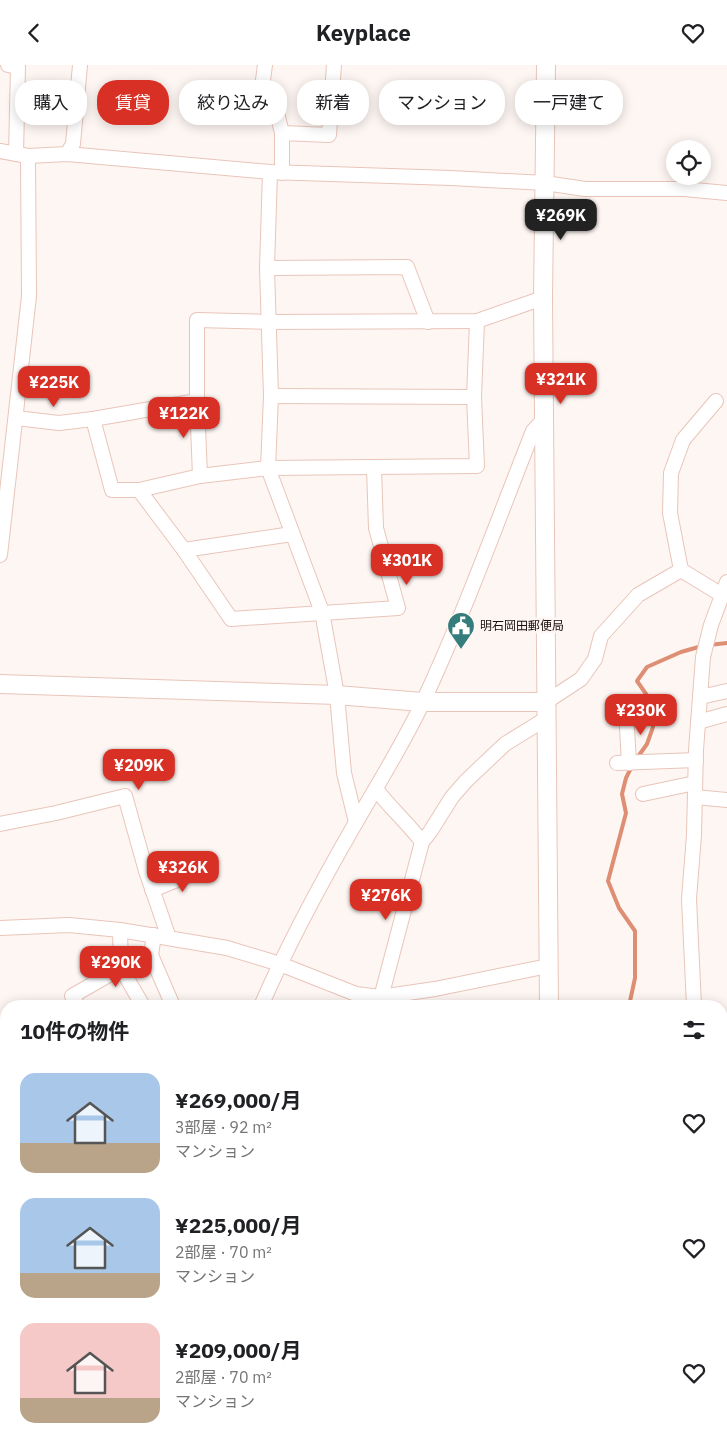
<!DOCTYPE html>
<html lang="ja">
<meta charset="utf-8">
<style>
:root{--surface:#fff;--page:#f2f2f2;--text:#202124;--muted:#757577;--accent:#d93025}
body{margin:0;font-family:"IBM Plex Sans","Noto Sans JP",sans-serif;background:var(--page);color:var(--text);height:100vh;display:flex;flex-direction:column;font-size:19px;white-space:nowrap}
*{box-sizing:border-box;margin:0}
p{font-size:16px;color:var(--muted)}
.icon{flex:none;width:28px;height:28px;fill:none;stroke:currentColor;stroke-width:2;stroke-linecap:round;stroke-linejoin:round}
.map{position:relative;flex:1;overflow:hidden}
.side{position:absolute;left:0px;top:935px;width:728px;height:446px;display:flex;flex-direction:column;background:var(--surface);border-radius:20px 20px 0 0;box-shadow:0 2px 12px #0003}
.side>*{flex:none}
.top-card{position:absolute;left:15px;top:15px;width:698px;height:45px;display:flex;gap:10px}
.tools{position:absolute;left:666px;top:75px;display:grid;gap:10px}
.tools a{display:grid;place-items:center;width:45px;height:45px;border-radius:50%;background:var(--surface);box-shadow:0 2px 12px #0003;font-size:25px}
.price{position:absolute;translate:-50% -42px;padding:0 11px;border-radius:10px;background:var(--accent);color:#fff;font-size:16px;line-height:32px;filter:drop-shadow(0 1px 2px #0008)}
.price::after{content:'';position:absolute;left:50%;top:30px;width:15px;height:11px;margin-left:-8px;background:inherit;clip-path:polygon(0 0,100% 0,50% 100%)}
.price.current{background:#222;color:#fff}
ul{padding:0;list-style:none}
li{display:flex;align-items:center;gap:15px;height:125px;padding:0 20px}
li span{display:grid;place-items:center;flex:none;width:140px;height:100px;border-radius:15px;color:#555}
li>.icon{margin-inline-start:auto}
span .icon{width:60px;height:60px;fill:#fffc;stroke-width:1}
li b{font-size:21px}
h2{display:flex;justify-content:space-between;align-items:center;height:60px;padding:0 20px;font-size:21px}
.pill{padding:0 18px;border-radius:20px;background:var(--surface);box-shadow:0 2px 12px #0003;font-size:18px;line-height:45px}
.pill.current{background:var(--accent);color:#fff}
header{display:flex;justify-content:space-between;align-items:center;height:65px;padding:0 20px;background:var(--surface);font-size:22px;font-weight:800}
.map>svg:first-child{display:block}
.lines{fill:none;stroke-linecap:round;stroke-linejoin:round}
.stream{stroke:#de8e73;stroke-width:4}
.minor-casing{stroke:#e9c5b9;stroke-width:16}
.tertiary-casing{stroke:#e9c5b9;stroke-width:20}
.minor{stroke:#fff;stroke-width:14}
.tertiary{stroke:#fff;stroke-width:18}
.labels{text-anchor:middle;stroke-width:5;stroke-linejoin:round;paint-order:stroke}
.poi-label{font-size:12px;fill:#1b0f0b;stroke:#fef6f3;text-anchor:start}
</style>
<header><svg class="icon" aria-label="back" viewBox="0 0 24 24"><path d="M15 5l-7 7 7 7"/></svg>Keyplace<svg class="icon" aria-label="heart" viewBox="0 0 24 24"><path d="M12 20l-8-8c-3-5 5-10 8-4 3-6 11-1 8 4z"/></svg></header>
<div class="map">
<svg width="727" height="1381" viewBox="0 0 727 1381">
<rect width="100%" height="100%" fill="#fef6f3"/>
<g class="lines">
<!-- stream -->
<g class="stream">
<path d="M 709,580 L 727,578"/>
<path d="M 637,693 L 647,679 L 653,662 L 653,639 L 637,616 L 647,602 L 681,587 L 702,581"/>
<path d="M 629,941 L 635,913 L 635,866 L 619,843 L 608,816 L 626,748 L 622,729 L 626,713 L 632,701"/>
<path d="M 721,1098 L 727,1096"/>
<path d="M 0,1233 L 6,1230"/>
</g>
<defs>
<g id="minor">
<path d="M 8,0 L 18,2 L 16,89"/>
<path d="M 265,0 L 261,30 L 278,52 L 282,68"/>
<path d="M 0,86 L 28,91 L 67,89 L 270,107 L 451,113 L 545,118 L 585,124 L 684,124 L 727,128"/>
<path d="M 67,89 L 73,79 L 80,0"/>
<path d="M 270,107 L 267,203 L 271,331 L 268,403 L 322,547 L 337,630 L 344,708 L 356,757"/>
<path d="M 282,108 L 282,68 L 329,70 L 334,0"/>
<path d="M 267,203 L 407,202 L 428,257"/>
<path d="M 271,331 L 474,332"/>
<path d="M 197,336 L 200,411"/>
<path d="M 16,353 L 59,358 L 93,354"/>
<path d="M 374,403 L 376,463 L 398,543 L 231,554 L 184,485 L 139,425 L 112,425 L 93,354 L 197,336 L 197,255 L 270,257 L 477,256 L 543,233"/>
<path d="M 139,425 L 200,411 L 268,403 L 477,401 L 474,332 L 477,256"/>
<path d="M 184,485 L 292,469"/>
<path d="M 0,490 L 29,231 L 28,91"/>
<path d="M 681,505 L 670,448 L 671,408 L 683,375 L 716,336"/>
<path d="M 700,632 L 727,626"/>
<path d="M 546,637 L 581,614 L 595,594 L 601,571 L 638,530 L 681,505 L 722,530"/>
<path d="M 626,645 L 629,698"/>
<path d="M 698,657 L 727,649"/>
<path d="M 617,698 L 696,695"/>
<path d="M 376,724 C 390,743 408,758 422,777"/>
<path d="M 643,729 L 695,718"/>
<path d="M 695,732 L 727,735"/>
<path d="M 0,759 L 56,748 L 125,731 L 146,806 L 169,873"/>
<path d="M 152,825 L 202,805"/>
<path d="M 0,863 L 69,860 L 120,865 L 227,883 L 280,899 L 356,929 L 380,932 L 435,924 L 548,901"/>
<path d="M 120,865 L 121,903"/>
<path d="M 154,870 L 151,890 L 173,941"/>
<path d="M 379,940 L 422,777 L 430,767 L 452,732 L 466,716 L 505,679 L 547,653"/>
<path d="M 78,941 L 72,931 L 121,903 L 143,941"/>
<path d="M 261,941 C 288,879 321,818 355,759 C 378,719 403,679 423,637 C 464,549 497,457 533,366 L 545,353"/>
<path d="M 694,941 L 689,834 L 694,770 L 696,685 L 703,592 L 711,560 L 727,517"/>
<path d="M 0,1007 L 6,1004"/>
<path d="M 721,1012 L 727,1026"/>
<path d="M 0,1041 L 6,1048"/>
<path d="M 721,1075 L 727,1072"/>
<path d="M 127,1375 L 128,1381"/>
<path d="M 514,1375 L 516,1381"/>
</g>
<g id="tertiary">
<path d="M 546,0 L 543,233 L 549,941"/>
<path d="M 0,619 L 337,630 L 422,637 L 546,637"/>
<path d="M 554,1375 L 554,1381"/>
</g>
</defs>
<!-- minor casing -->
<use href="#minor" class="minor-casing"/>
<!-- tertiary casing -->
<use href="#tertiary" class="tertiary-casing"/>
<!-- minor -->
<use href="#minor" class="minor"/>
<!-- tertiary -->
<use href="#tertiary" class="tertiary"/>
</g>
<!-- icons -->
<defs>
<symbol id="civic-pin" viewBox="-11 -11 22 30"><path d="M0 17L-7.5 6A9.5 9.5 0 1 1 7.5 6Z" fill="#347d7c" stroke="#fef6f3"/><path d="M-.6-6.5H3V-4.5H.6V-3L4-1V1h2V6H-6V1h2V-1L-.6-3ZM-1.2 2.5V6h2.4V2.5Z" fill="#fff"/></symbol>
</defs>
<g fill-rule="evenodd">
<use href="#civic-pin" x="445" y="545" width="32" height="43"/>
</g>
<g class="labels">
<!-- poi labels -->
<g class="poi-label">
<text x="480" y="565">明石岡田郵便局</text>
</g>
</g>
</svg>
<div class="tools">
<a><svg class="icon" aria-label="locate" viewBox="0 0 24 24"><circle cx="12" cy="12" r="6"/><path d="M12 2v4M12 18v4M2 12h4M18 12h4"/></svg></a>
</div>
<b class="price current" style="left:561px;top:176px">¥269K</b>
<b class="price" style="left:561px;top:340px">¥321K</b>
<b class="price" style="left:54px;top:343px">¥225K</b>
<b class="price" style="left:184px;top:374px">¥122K</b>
<b class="price" style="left:407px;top:521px">¥301K</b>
<b class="price" style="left:641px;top:671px">¥230K</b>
<b class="price" style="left:139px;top:726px">¥209K</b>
<b class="price" style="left:183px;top:828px">¥326K</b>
<b class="price" style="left:386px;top:856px">¥276K</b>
<b class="price" style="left:116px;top:923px">¥290K</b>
<div class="top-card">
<a class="pill">購入</a>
<a class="pill current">賃貸</a>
<a class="pill">絞り込み</a>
<a class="pill">新着</a>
<a class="pill">マンション</a>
<a class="pill">一戸建て</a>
</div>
<section class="side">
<h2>10件の物件<svg class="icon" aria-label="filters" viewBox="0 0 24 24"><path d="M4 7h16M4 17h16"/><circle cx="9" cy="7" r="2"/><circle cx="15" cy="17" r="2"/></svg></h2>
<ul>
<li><span style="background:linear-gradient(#a9c7e8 70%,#b9a48a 0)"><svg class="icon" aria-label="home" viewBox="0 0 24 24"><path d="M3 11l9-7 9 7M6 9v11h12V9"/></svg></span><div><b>¥269,000/月</b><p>3部屋 · 92 m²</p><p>マンション</p></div><svg class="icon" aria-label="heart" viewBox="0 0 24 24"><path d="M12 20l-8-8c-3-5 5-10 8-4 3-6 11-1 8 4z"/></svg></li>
<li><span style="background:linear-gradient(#a9c7e8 75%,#b9a48a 0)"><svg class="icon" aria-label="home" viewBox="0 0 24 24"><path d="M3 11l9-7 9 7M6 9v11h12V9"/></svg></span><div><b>¥225,000/月</b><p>2部屋 · 70 m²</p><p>マンション</p></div><svg class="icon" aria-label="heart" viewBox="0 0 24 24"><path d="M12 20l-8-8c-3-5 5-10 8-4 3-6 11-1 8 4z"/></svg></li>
<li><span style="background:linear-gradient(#f6c9c9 75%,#b9a48a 0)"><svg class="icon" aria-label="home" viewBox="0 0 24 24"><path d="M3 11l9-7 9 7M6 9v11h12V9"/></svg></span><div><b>¥209,000/月</b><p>2部屋 · 70 m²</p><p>マンション</p></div><svg class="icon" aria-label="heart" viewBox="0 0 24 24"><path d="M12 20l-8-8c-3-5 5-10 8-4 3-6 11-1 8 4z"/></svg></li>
</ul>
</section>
</div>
